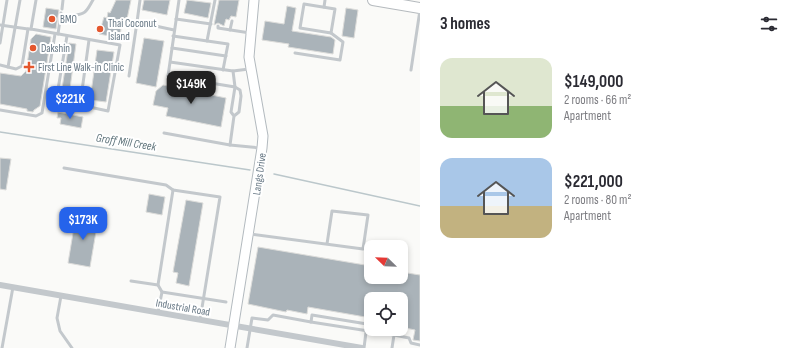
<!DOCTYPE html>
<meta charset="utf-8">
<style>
:root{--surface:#fff;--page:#f2f2f3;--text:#2b2b33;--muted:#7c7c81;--accent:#2563eb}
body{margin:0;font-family:"Sofia Sans Condensed",sans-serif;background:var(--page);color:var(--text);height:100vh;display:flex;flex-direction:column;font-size:15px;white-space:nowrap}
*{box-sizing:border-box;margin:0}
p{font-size:13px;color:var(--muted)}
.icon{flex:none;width:22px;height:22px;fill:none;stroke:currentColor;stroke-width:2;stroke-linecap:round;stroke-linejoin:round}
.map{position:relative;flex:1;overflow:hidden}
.drawer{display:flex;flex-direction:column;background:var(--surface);width:380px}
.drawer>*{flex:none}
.needle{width:26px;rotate:293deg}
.fabs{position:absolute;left:364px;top:240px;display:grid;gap:8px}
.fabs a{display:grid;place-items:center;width:44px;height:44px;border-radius:8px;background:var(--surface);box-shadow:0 2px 6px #0003;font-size:20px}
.price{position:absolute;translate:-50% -34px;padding:0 9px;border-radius:8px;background:var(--accent);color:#fff;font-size:13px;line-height:26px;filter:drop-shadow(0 1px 2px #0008)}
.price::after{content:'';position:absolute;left:50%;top:24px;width:12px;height:9px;margin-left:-6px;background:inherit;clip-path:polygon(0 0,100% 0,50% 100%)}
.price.on{background:#222;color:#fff}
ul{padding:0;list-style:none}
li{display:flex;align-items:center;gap:12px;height:100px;padding:0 20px}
li span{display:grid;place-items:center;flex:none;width:112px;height:80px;border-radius:12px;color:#555}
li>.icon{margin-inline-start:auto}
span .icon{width:48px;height:48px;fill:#fffc;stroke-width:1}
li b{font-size:17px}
h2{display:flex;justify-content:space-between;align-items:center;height:48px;padding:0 20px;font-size:17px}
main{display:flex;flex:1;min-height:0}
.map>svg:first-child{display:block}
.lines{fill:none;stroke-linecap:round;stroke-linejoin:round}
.stream{stroke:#bbc7cb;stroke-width:1.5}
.building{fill:#aab3b9;stroke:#dcdcda}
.secondary-casing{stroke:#b3babf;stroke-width:11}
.primary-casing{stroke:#b5babe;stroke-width:12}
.lane{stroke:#c3c8cc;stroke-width:3}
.street{stroke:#c3c8cc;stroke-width:6}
.secondary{stroke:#fff;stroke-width:9}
.primary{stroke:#fff;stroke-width:10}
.poi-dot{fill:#e4572e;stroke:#fff;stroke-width:1.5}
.labels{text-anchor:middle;stroke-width:4;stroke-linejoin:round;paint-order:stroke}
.poi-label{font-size:11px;fill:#657683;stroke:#fff;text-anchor:start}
.street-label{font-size:11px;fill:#657683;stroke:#fff}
.water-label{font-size:12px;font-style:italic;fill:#60757c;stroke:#fff}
</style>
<main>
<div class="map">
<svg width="420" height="348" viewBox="0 0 420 348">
<rect width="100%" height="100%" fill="#fafaf8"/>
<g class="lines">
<!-- stream -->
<g class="stream">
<path d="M 0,132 L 250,170"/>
<path d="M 274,174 L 420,206"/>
</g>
</g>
<!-- building -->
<g class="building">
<path d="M 116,0 L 131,0 L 127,19 L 122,18 L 120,38 L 99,34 L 104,17 L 107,18 L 108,12 L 110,13 Z"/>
<path d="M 144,0 L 170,0 L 167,15 L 142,10 Z"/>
<path d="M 187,0 L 211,3 L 208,18 L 184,13 Z"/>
<path d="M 219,0 L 239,0 L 236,17 L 231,16 L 229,20 L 226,19 L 224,26 L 218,23 L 214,25 Z"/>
<path d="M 287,6 L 296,8 L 292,31 L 331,37 L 335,40 L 333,54 L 288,47 L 289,44 L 262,40 L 265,21 L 284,24 Z"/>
<path d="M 46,8 L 59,10 L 56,29 L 43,27 Z"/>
<path d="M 346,8 L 358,10 L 354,38 L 342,36 Z"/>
<path d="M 36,34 L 51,37 L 40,106 L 34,110 L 33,112 L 27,111 L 27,109 L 0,104 L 0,73 L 21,76 L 26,71 L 31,39 Z"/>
<path d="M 144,38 L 164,41 L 156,87 L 136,83 Z"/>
<path d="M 69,43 L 76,44 L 69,96 L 61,95 Z"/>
<path d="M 97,50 L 114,52 L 106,102 L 90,100 Z"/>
<path d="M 163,85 L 226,98 L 221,127 L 166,116 L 168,108 L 153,105 L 156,91 Z"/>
<path d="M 58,112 L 83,117 L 81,128 L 60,124 L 61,118 L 57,118 Z"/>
<path d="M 0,158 L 11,159 L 6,190 L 0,189 Z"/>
<path d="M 149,194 L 165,197 L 162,215 L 146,212 Z"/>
<path d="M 186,200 L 203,203 L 189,286 L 176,283 L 178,273 L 173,272 Z"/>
<path d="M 76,215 L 98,220 L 90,267 L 68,263 Z"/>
<path d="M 258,247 L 371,266 L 371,277 L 401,277 L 401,272 L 420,275 L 420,341 L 413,340 L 415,330 L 401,327 L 401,299 L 371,299 L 371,318 L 308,307 L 307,314 L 287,310 L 286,312 L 248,304 Z"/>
</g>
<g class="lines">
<defs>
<path id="secondary" d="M 230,348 L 262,148 L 263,136 L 249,57 L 254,0"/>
<path id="primary" d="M 373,0 L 420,8"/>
</defs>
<!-- secondary casing -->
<use href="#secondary" class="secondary-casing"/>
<!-- primary casing -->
<use href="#primary" class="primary-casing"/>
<!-- lane -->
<g class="lane">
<path d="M 36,0 L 31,29 L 120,45 L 108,111 L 80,105 L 89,40"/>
<path d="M 304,4 L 335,9 L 331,33 L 300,28 Z"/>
<path d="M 324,7 L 325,0"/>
<path d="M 62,9 L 63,0"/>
<path d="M 74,15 C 86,15 87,10 93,0"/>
<path d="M 176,19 L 211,24"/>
<path d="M 137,22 L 140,0"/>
<path d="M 0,25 L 28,29"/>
<path d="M 218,26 L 218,28 L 250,33"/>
<path d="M 230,30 L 232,21"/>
<path d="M 58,34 L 61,13"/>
<path d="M 67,36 L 56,101 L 80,105"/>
<path d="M 173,36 L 228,44 L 223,70"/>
<path d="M 207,41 L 215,0"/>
<path d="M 0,43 L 7,0"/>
<path d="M 172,48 L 226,56"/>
<path d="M 295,53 L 340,60 L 343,42 L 331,33"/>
<path d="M 170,62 L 233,71 L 235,87 L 168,76 L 179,0"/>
<path d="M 0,65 L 16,69 L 22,66 L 28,29 L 31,29"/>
<path d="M 8,67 L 20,0"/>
<path d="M 411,70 L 420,10"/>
<path d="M 233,71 L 249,69"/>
<path d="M 129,76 L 137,22 L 174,30"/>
<path d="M 0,110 L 36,116 L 42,113 L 55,34"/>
<path d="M 234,116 L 239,112 L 241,96 L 240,90 L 235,87 L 231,112 L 234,116 L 230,145 L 260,148"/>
<path d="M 164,133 L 230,145"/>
<path d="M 64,168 L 166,185 L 173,190"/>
<path d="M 250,234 L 363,249 L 368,215 L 332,211 L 327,244"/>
<path d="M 131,281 L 158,285"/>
<path d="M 162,292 L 226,302"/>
<path d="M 61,296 L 57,318 L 60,331 L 72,348"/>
<path d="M 158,312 L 162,292 L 158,285 L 173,190 L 220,197 L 200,320"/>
<path d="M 394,335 L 409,338 L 411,343 L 420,345"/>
<path d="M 2,348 L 13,287"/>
<path d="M 247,348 L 252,318 L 268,320 L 273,315 L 311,322"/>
<path d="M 364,348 L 367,324 L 312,315 L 311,322 L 394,335 L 392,348"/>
</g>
<!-- street -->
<path class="street" d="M 0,285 L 362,348"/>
<!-- secondary -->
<use href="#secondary" class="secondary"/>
<!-- primary -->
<use href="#primary" class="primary"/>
</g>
<!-- markers -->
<g class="poi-dot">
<circle cx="52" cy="19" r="4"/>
<circle cx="100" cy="29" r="4"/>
<circle cx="33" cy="48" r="4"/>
<path d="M27 61h4v4h4v4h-4v4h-4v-4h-4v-4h4z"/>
</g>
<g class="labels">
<!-- poi labels -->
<g class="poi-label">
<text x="60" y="23">BMO</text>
<text x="108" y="27">Thai Coconut<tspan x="108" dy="13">Island</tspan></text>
<text x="41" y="52">Dakshin</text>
<text x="38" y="71">First Line Walk-in Clinic</text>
</g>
<!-- street labels -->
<g class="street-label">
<text transform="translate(259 174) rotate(-82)" y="4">Langs Drive</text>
<text transform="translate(183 307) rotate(10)" y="4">Industrial Road</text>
</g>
<!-- water labels -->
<g class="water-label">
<text transform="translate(126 142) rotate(9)" y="4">Groff Mill Creek</text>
</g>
</g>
</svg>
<div class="fabs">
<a><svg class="needle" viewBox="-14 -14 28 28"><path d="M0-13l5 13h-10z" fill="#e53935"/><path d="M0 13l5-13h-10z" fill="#7c7c81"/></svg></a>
<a><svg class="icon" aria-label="locate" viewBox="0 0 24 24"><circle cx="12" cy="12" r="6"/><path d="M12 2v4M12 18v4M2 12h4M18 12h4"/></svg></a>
</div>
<b class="price on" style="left:191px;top:105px">$149K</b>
<b class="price" style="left:70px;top:120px">$221K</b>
<b class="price" style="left:83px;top:241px">$173K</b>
</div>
<section class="drawer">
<h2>3 homes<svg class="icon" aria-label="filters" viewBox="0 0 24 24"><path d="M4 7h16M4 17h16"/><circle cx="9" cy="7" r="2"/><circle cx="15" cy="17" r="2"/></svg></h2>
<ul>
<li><span style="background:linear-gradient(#dfe7d0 60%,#8fb573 0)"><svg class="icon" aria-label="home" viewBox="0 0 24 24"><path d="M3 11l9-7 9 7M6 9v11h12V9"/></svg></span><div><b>$149,000</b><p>2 rooms · 66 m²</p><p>Apartment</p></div></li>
<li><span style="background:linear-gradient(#a9c7e8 60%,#c2b280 0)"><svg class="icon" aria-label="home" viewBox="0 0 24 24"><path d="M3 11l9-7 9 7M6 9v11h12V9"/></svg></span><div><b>$221,000</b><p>2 rooms · 80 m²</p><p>Apartment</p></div></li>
</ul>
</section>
</main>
